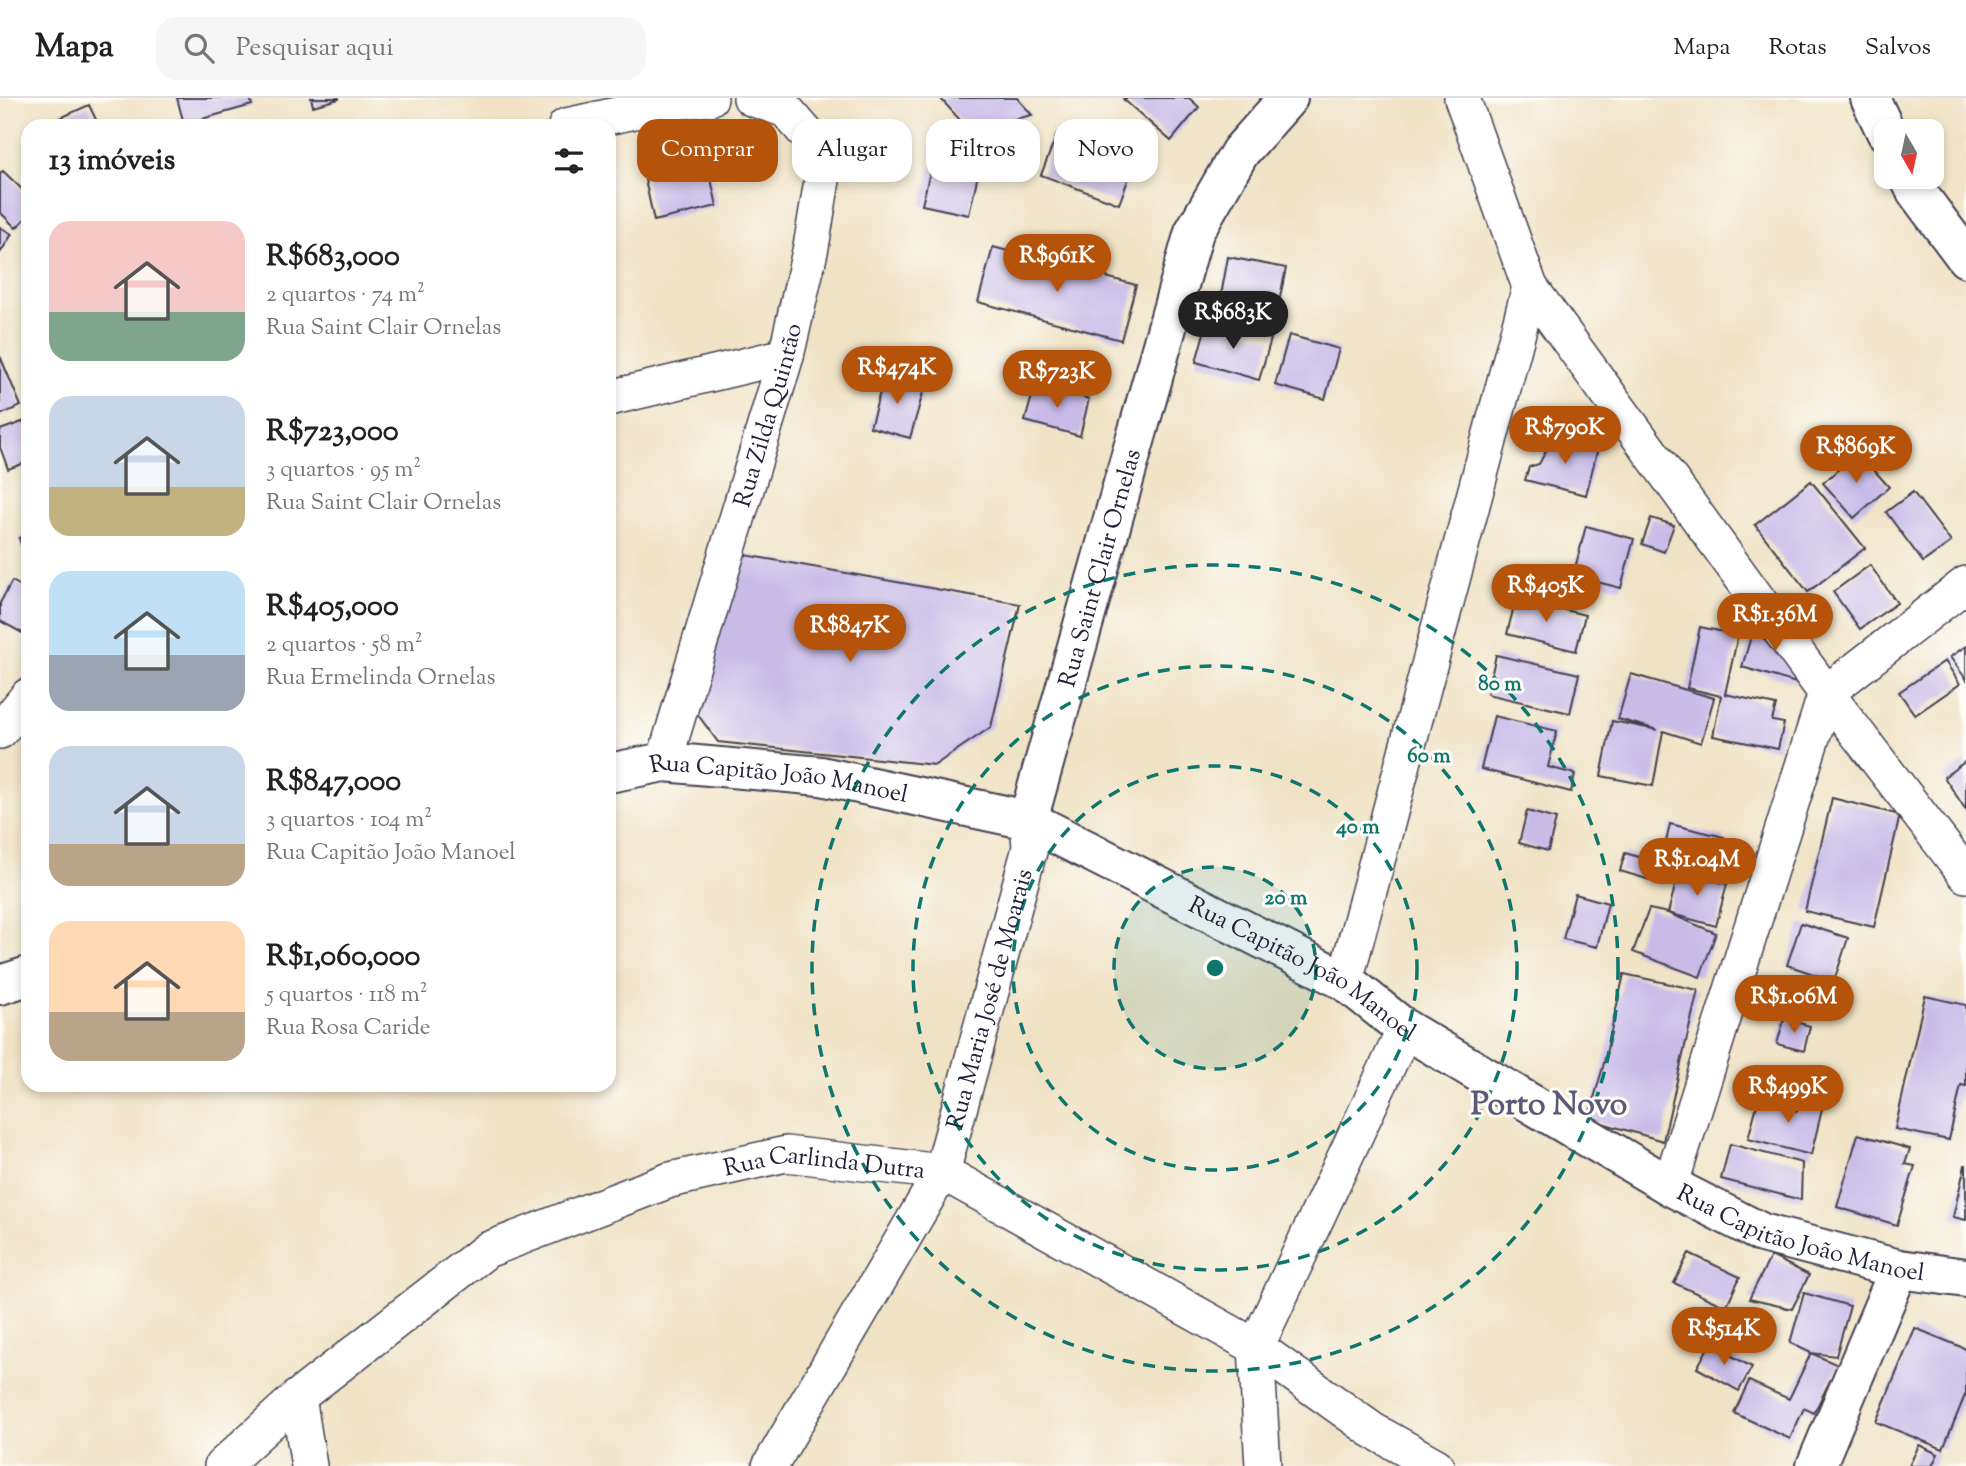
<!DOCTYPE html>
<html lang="pt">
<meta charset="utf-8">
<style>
:root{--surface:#fff;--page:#f6f6f6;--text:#222;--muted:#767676;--line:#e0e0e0;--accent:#b45309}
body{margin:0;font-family:"Sorts Mill Goudy",serif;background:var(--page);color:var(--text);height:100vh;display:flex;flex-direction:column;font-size:26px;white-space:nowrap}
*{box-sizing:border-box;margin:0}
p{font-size:23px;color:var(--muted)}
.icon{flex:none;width:38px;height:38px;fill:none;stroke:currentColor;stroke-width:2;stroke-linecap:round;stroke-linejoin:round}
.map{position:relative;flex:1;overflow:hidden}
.side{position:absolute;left:21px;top:21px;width:595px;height:973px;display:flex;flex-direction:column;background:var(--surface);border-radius:21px;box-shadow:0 4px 10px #0003}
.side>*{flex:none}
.guide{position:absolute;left:637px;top:21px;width:665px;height:63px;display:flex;gap:14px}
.needle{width:46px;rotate:171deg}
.fabs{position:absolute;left:1874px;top:21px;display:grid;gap:14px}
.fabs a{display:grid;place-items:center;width:70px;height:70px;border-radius:14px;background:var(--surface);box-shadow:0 4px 10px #0003;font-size:35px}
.price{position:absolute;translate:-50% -60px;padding:0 16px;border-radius:24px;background:var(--accent);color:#fff;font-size:23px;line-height:46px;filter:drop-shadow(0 2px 4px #0008)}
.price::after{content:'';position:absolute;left:50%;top:42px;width:21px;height:16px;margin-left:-10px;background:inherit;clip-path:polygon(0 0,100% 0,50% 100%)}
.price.on{background:#222;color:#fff}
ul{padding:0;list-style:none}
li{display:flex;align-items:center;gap:21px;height:175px;padding:0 28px}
li span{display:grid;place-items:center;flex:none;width:196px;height:140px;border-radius:21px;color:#555}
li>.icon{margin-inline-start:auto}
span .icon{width:84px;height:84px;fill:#fffc;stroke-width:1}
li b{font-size:30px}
h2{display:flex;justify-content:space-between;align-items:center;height:84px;padding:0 28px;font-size:30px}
.chip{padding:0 24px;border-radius:21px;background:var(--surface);box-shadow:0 4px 10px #0003;font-size:24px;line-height:63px}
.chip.on{background:var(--accent);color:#fff}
header{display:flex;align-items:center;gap:42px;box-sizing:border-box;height:98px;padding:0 35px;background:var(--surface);border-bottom:2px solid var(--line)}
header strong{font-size:33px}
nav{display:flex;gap:38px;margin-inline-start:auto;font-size:24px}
.search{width:490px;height:63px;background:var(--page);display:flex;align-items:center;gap:18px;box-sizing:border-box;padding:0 24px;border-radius:21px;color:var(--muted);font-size:26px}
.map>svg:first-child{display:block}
.building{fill:#c8bbe8}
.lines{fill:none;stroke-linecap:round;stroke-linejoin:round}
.minor-casing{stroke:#413f50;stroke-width:38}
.tertiary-casing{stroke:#413f50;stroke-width:42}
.secondary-casing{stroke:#413f50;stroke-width:42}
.minor{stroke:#fff;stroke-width:35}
.tertiary{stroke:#fff;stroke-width:38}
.secondary{stroke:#fff;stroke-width:38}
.ring{fill:none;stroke:#0f766e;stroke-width:3.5;stroke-dasharray:12 9}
.labels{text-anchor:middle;stroke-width:6;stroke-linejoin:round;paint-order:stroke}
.street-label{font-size:24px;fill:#22223b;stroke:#fdfcf7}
.district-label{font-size:32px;font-weight:bold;fill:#5c5878;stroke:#fdfcf7}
.centre{fill:#0f766e;stroke:#fdfcf7;stroke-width:3.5}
.ring-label{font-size:21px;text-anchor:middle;font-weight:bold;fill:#0f766e;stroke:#fdfcf7;stroke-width:6;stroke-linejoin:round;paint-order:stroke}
</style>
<header>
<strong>Mapa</strong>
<div class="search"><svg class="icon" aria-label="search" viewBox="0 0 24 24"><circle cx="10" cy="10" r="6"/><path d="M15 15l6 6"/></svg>Pesquisar aqui</div>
<nav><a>Mapa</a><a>Rotas</a><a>Salvos</a></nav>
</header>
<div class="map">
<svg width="1966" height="1368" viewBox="0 0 1966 1368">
<rect width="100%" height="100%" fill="#fdfcf7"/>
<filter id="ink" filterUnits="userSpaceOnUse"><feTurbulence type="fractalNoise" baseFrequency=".0143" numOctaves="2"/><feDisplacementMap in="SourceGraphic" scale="14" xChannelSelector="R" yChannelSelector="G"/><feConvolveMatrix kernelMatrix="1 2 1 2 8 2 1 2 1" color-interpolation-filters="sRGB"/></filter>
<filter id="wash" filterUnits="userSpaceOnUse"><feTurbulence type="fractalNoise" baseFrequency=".00686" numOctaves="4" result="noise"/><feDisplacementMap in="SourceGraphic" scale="28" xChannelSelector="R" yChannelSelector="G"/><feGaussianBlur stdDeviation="1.57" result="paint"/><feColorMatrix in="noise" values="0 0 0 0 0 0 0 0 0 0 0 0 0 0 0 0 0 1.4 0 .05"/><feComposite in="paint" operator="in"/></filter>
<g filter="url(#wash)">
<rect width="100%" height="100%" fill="#f0e2c5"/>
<g id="blocks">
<!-- building -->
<g class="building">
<path d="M 177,0 L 250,0 L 252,7 L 184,26 Z"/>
<path d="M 311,0 L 339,0 L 339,1 L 313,8 Z"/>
<path d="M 940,0 L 1017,0 L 1032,17 L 969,32 Z"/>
<path d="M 1124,0 L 1189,0 L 1199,9 L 1171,43 L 1123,1 Z"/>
<path d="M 89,7 L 99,28 L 51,28 L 49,25 Z"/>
<path d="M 1057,36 L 1134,66 L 1119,106 L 1041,77 Z"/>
<path d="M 705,54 L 717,108 L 654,123 L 642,68 Z"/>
<path d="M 933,61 L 979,72 L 969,117 L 922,107 Z"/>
<path d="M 3,73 L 28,97 L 28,118 L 16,130 L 0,114 L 0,76 Z"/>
<path d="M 0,129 L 12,136 L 0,155 Z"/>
<path d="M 993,149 L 1136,187 L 1121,242 L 978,204 Z"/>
<path d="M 1228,159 L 1286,170 L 1277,214 L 1220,203 Z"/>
<path d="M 1207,224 L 1271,241 L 1259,282 L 1196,264 Z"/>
<path d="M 1289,237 L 1339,251 L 1325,301 L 1275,287 Z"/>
<path d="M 0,258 L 21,308 L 0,317 Z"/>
<path d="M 885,277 L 925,288 L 910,340 L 870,329 Z"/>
<path d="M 1035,287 L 1089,301 L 1080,338 L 1025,323 Z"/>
<path d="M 28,322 L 28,364 L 8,371 L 0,349 L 0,332 Z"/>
<path d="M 1554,338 L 1598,350 L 1586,397 L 1525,382 L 1529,369 L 1539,366 Z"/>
<path d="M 1858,354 L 1889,389 L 1854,420 L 1823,385 Z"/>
<path d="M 1811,383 L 1865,450 L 1808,494 L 1755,427 Z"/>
<path d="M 1913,394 L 1951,444 L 1923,464 L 1886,414 Z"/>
<path d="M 1651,420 L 1674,427 L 1664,454 L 1642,446 Z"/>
<path d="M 1586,428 L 1634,441 L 1621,490 L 1573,478 Z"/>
<path d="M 28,437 L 28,464 L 27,464 L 19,440 Z"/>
<path d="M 734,455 L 1020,506 L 991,629 L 935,667 L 718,644 L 690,606 Z"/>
<path d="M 1870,467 L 1897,505 L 1860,531 L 1833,494 Z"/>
<path d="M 12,483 L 28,492 L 28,538 L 0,523 L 0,505 Z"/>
<path d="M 1516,500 L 1585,517 L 1576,553 L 1507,536 Z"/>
<path d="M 1755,525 L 1808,540 L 1796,585 L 1742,569 Z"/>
<path d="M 1700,529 L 1738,537 L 1725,596 L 1776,607 L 1772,623 L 1784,625 L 1778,651 L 1713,638 L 1721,598 L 1687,590 Z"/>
<path d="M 1966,548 L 1966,581 L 1950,559 Z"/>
<path d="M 1496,557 L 1579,576 L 1570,615 L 1487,596 Z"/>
<path d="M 1945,563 L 1960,586 L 1915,617 L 1899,594 Z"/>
<path d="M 1631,576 L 1714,600 L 1701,645 L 1663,633 L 1653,688 L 1601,678 L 1612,623 L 1658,632 L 1618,621 Z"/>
<path d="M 1494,618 L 1557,633 L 1548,669 L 1575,676 L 1571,694 L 1481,671 Z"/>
<path d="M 1966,663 L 1966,712 L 1944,679 Z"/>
<path d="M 1832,700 L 1900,717 L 1874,829 L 1805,813 Z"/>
<path d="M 1527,713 L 1556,721 L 1548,753 L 1519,745 Z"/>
<path d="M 1670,726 L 1724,739 L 1717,766 L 1664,753 Z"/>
<path d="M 1625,755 L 1670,768 L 1664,786 L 1620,773 Z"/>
<path d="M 1679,773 L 1727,786 L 1716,828 L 1668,815 Z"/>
<path d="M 1575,796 L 1608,805 L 1597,849 L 1563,841 Z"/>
<path d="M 1649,811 L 1668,815 L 1716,835 L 1700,879 L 1633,854 Z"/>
<path d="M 1801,825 L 1848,840 L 1834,883 L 1787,867 Z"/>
<path d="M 1624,876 L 1698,892 L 1663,1043 L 1588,1021 L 1603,969 Z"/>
<path d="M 1925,898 L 1966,907 L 1966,988 L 1961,987 L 1949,1042 L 1895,1031 Z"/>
<path d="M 1784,921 L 1810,928 L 1804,953 L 1777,946 Z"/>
<path d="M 1801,998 L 1824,1003 L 1811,1057 L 1748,1041 L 1758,1003 L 1797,1013 Z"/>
<path d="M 1858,1036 L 1910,1051 L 1905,1066 L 1915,1068 L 1897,1127 L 1837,1109 Z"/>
<path d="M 1730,1046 L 1802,1065 L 1801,1102 L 1721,1081 Z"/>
<path d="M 1965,1067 L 1966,1067 L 1966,1122 L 1953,1119 Z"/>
<path d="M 1689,1155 L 1740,1179 L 1726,1209 L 1674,1185 Z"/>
<path d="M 1771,1158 L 1809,1177 L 1792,1211 L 1749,1201 Z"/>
<path d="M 1804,1195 L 1850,1208 L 1836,1258 L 1811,1255 L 1790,1245 Z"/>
<path d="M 1915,1230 L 1966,1251 L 1966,1295 L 1943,1351 L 1876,1324 Z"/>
<path d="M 1710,1246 L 1752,1269 L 1739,1293 L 1697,1270 Z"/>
<path d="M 1811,1255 L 1838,1267 L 1814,1315 L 1804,1310 L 1790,1341 L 1734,1315 L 1749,1283 L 1789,1301 Z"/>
<path d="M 1919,1347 L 1938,1356 L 1932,1368 L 1909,1368 Z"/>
</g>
</g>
</g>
<g filter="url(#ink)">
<use href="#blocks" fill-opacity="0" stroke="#413f50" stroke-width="2"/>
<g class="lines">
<defs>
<g id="minor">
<path d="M 1462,0 L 1530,189 L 1826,595 L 1966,777"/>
<path d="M 566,28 L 676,4 L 710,0"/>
<path d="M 609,300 L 786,258"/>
<path d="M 0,633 L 28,598"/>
<path id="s1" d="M 664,664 L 786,258 L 811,149 L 826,58 L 786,12 L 751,0"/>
<path d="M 1345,883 L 1530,189"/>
<path d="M 1670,1088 L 1826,595 L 1966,486"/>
<path d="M 298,1299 L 309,1368"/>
<path id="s2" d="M 222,1368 L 298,1299 L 487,1152 L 670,1082 L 786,1056 L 942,1074 L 1256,1249 L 1372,1332 L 1436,1368"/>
<path id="s3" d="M 770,1368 L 942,1074 L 1030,750 L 1028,722"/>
<path d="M 1263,1368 L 1256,1249 L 1405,931"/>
</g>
<g id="tertiary">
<path d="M 1870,0 L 1886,34"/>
<path d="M 1909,79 L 1916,93 L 1966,160"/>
<path id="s4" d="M 1028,722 L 1194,134 L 1240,54 L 1288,0"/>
</g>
<g id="secondary">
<path id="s5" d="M 609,675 L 664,664 L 821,678 L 1028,722 L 1345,883 L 1405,931 L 1670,1088 L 1762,1135 L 1899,1171 L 1966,1180"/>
<path d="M 0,887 L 28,878"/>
<path d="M 1816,1368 L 1899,1171"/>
</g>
</defs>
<!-- minor casing -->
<use href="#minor" class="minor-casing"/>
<!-- tertiary casing -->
<use href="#tertiary" class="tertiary-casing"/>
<!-- secondary casing -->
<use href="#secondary" class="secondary-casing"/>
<!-- minor -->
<use href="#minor" class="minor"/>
<!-- tertiary -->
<use href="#tertiary" class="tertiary"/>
<!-- secondary -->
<use href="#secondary" class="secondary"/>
</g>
</g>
<!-- distance rings -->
<circle cx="1215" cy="870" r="101" fill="#0f766e" fill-opacity=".12"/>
<g class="ring">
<circle cx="1215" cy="870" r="101"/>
<circle cx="1215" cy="870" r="202"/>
<circle cx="1215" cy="870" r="302"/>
<circle cx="1215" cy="870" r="403"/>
</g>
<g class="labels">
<!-- street labels -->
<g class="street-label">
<text dy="8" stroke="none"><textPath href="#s1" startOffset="362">Rua Zilda Quintão</textPath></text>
<text dy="8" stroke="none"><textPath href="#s4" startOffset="262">Rua Saint Clair Ornelas</textPath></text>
<text dy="8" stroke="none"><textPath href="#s5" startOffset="172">Rua Capitão João Manoel</textPath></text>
<text dy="8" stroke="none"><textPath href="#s5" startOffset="738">Rua Capitão João Manoel</textPath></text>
<text dy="8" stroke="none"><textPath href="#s3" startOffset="520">Rua Maria José de Moarais</textPath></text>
<text dy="8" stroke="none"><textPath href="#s2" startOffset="695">Rua Carlinda Dutra</textPath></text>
<text dy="8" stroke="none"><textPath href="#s5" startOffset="1306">Rua Capitão João Manoel</textPath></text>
</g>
<!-- district labels -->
<g class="district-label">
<text x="1549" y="1016">Porto Novo</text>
</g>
</g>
<circle cx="1215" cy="870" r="10" class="centre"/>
<g class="ring-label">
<text x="1500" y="592">80 m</text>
<text x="1429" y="664">60 m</text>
<text x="1358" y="735">40 m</text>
<text x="1286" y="806">20 m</text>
</g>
</svg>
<div class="fabs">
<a><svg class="needle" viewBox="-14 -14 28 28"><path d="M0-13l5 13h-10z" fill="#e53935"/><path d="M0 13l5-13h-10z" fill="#767676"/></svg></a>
</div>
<b class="price" style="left:1057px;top:196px">R$961K</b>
<b class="price on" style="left:1233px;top:253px">R$683K</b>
<b class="price" style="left:897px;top:308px">R$474K</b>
<b class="price" style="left:1057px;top:312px">R$723K</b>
<b class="price" style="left:1565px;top:368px">R$790K</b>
<b class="price" style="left:1856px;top:387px">R$869K</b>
<b class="price" style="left:1546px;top:526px">R$405K</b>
<b class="price" style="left:1775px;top:555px">R$1.36M</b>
<b class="price" style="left:850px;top:566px">R$847K</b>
<b class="price" style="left:1697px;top:800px">R$1.04M</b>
<b class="price" style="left:1794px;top:937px">R$1.06M</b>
<b class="price" style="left:1788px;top:1027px">R$499K</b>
<b class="price" style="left:1724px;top:1269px">R$514K</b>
<div class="guide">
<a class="chip on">Comprar</a>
<a class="chip">Alugar</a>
<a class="chip">Filtros</a>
<a class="chip">Novo</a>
</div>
<section class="side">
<h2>13 imóveis<svg class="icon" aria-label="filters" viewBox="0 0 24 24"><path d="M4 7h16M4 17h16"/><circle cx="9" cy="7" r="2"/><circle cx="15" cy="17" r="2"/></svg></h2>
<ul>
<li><span style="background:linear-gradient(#f6c9c9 65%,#7fa58c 0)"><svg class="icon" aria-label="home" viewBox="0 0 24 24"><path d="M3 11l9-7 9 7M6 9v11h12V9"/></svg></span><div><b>R$683,000</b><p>2 quartos · 74 m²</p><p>Rua Saint Clair Ornelas</p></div></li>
<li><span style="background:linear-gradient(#c9d6e8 65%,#c2b280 0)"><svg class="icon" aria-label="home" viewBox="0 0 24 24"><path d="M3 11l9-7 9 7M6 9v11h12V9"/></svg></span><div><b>R$723,000</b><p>3 quartos · 95 m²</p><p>Rua Saint Clair Ornelas</p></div></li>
<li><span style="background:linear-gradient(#bfe0f5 60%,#9aa5b1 0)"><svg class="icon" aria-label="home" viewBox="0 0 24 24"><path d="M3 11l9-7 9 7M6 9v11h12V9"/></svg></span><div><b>R$405,000</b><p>2 quartos · 58 m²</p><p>Rua Ermelinda Ornelas</p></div></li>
<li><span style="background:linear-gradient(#c9d6e8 70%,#b9a48a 0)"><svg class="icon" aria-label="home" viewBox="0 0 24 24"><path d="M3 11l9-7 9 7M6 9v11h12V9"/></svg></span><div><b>R$847,000</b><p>3 quartos · 104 m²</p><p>Rua Capitão João Manoel</p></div></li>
<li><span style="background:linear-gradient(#ffd9b3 65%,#b9a48a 0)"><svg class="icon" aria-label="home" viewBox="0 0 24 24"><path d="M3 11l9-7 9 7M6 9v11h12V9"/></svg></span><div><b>R$1,060,000</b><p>5 quartos · 118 m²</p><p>Rua Rosa Caride</p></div></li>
</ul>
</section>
</div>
